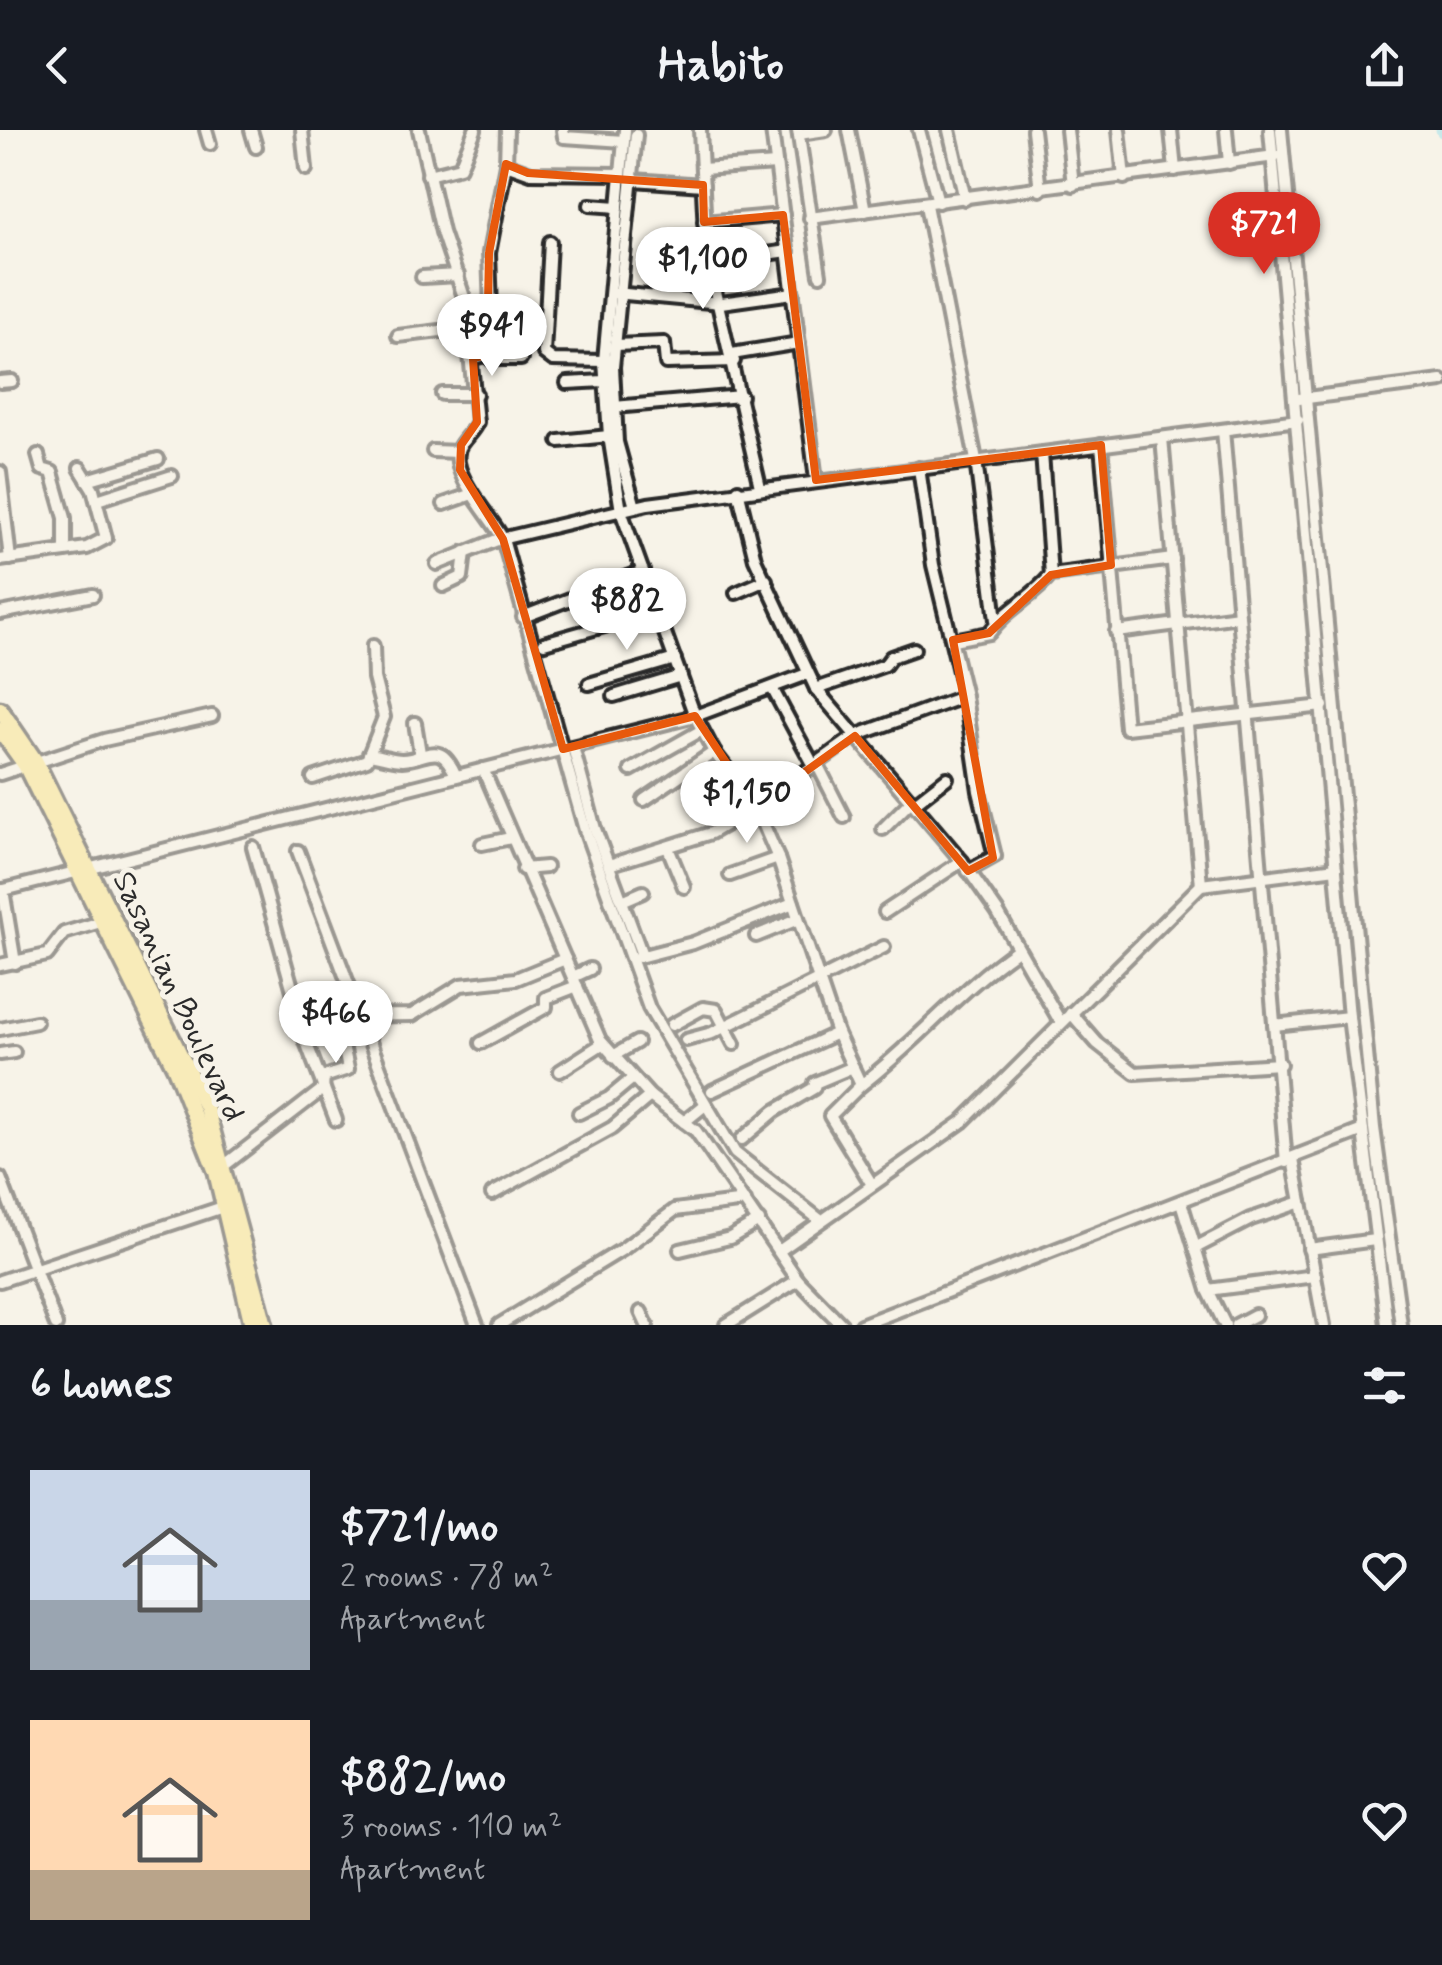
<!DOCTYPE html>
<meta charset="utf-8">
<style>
:root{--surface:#171b24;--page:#242831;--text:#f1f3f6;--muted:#9ea1a6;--accent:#d93025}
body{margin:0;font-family:Mynerve,sans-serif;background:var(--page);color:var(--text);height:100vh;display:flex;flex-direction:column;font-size:38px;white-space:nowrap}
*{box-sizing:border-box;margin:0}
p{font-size:32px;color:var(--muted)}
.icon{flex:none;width:55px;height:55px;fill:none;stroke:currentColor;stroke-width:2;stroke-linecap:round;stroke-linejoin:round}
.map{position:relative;height:1195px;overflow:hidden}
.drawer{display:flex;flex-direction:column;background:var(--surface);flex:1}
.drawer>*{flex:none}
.price{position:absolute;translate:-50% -85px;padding:0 22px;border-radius:35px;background:#fff;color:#222;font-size:32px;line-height:65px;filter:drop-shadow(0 2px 5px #0008)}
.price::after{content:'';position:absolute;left:50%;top:60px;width:30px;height:22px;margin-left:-15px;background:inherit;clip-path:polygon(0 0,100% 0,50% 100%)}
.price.current{background:var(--accent);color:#fff}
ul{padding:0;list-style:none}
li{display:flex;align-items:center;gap:30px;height:250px;padding:0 30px}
li span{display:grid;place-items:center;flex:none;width:280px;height:200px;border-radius:0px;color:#555}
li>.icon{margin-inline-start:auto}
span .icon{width:120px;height:120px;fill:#fffc;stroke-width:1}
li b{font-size:42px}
h2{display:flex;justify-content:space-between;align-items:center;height:120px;padding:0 30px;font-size:42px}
header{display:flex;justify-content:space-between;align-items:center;height:130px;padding:0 30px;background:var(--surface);font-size:45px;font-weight:700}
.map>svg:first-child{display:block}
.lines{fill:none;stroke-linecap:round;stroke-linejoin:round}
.river{stroke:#8fdeed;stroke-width:11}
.minor-casing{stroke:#2b2b2b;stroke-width:18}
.highway-casing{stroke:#2b2b2b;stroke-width:21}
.minor{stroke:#f7f3e8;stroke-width:10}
.highway{stroke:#f8e281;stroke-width:14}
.marked{fill:none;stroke:#e8590c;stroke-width:8;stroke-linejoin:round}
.labels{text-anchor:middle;stroke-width:10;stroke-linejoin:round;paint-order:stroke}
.street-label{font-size:32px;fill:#2b2b2b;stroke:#f7f3e8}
</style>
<header><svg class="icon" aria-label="back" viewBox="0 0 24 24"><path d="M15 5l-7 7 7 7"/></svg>Habito<svg class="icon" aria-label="share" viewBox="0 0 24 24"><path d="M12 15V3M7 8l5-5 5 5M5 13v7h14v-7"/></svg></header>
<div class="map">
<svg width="1442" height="1195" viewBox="0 0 1442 1195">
<rect width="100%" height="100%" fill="#f7f3e8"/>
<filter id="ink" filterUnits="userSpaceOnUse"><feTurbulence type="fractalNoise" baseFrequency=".01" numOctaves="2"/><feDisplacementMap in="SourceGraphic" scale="20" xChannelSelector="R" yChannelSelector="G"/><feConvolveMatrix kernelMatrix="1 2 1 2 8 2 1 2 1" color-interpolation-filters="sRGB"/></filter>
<g filter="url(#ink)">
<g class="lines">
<!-- river -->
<path class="river" d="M 1441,0 L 1442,2"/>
<defs>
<g id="minor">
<path d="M 206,0 L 210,14"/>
<path d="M 251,0 L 256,17"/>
<path d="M 302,0 L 306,39"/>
<path d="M 419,0 L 442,102 L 464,167 L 477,292 C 473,302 463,309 459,318 C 449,344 491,386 503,409 L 585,700 L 649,878 L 735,1023 L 820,1090"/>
<path d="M 563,0 L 564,7 L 624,11"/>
<path d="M 625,0 L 604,231 L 609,306 L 621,381 L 695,586 L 714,622 L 756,677 L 778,728 L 837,903 L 861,955 L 830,986 L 871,1053"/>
<path d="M 700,0 L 706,122 L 760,357"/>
<path d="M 772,0 L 816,350"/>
<path d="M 798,0 L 820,145"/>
<path d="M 849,0 L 865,81"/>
<path d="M 919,0 L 938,72"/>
<path d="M 949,0 L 965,69"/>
<path d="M 1033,0 L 1040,60"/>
<path d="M 1067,0 L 1073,55"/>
<path d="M 1119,0 L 1124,48"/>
<path d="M 1171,0 L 1175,40"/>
<path d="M 1226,0 L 1229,33"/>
<path d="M 1270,0 L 1349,887 L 1387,1195"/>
<path d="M 1281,0 L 1374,998 L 1401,1195"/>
<path d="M 799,4 L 826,0"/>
<path d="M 506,34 L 531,43 L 621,44"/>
<path d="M 702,39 L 776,34"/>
<path d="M 428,45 L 460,37 L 475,0"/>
<path d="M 634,50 L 703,55"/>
<path d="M 590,75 L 618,77"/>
<path d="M 926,75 L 976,330 L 996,490"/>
<path d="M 810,88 L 1275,26"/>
<path d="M 704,92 L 783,85"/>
<path d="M 550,112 L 544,223 L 553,230 L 604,231"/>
<path d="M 709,132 L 788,121"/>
<path d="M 422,147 L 458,145"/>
<path d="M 615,163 L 721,173 L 793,163"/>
<path d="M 398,206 L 440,201 L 470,207"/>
<path d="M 615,215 L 664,213 L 666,233 L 734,231"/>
<path d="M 487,224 L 491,229 L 521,229"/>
<path d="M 732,224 L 799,213"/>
<path d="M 473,228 L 486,225 L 492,207 L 489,123 L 506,34 L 507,0"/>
<path d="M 0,252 L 12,251"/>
<path d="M 567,253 L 604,251"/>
<path d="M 442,264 L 476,264"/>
<path d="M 1299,269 L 1442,251"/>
<path d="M 614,277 L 741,266"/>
<path d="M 1223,300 L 1286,1032"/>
<path d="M 1162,308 L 1201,755"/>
<path d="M 559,311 L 609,306"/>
<path d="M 1101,315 L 1126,598 L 1323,576"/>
<path d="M 433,321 L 458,322"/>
<path d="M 1042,323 L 1051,445"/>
<path d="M 38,325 L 42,339 L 52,342 L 65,388 L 65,421"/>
<path d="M 919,338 L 933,435 L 965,566 L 979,661 L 995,726 L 968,741"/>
<path d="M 0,342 L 10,429"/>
<path d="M 87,350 L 158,329"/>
<path d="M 738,360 L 755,429 L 816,559 L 962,731 L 997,781 L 1061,893"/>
<path d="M 97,370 L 172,346"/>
<path d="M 444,374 L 472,364"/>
<path d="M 635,377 L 617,312 L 613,237 L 636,5"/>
<path d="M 0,430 L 87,418 L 106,408 L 93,359 L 80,338"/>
<path d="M 437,434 L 497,410 L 648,374 L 1298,290"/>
<path d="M 443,456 L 462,447 L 465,422"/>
<path d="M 736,463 L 766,450"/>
<path d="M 0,483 L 93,465"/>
<path d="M 523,487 L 643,441"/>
<path d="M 1116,502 L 1239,486"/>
<path d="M 953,510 L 989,503 C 1006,479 1032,468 1051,445 L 1173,429"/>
<path d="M 544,513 L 657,481"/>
<path d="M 589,554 L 675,529"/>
<path d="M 772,558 L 814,636"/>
<path d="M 816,559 L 885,535 L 891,527 L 914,519"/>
<path d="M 614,566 L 681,546"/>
<path d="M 415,593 L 420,623"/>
<path d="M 573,617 L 595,699 L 642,825"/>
<path d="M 369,624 C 379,625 392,630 402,630 C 430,628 440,609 456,646"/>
<path d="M 817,634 L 844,687"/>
<path d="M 483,639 L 600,910 L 650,966 L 696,1001 L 798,1150 L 842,1195"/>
<path d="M 631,640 L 702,600"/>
<path d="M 0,644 L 104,610 L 212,586"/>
<path d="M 313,648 L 367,630 L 384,587 L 374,548 L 373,516"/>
<path d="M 644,670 L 714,622"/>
<path d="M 915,673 L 947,648"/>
<path d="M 883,699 L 912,670"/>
<path d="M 482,714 L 511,708"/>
<path d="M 253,717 L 295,868 L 337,886 L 412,885 L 461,855 L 516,849 L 565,829"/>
<path d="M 668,718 L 684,757"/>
<path d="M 298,721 L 477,1195"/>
<path d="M 609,735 L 711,703 L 756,677 L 855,606 L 965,566"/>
<path d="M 523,739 L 546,737"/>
<path d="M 730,745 L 778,728"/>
<path d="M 3,760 L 15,833"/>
<path d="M 0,761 L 695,586 L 807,544"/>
<path d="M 622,771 L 643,762"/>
<path d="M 885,782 L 962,731"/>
<path d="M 756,806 L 798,789"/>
<path d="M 639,827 L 693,813 L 793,773"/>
<path d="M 0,835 L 47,825 L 64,803 L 104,791"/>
<path d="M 573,847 L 590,839"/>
<path d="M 1071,883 L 1097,913 L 1135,943 L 1280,934"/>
<path d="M 672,895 L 703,878 L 716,880 L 734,914"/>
<path d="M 1274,895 L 1349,887"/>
<path d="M 300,896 L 336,990"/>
<path d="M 0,899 L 36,892"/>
<path d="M 686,910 L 712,903 L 884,817"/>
<path d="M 481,913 L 546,877 L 546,868 L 577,856"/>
<path d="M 0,924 L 14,922"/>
<path d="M 613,926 L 637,912"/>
<path d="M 560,941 L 602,914"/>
<path d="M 861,955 C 916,913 960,859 1017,820"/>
<path d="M 712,961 L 837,903"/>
<path d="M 579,983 L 609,968 L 633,948"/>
<path d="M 684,992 L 705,975"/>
<path d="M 742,1009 L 775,981 L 814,958 L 815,953 L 853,937"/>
<path d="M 1293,1029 L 1324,1195"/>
<path d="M 221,1038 L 323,959 L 324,947 L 348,939 L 337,886"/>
<path d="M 0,1048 L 56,1195"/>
<path d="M 492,1064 L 612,998 L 650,966"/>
<path d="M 1181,1072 L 1208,1160 L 1225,1195"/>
<path d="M 1195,1118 L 1251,1089 L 1301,1072"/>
<path d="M 1309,1119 L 1375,1110"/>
<path d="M 680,1120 L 730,1108 L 759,1091"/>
<path d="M 779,1121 L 962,992 L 1201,755 L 1336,738"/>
<path d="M 0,1151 L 223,1077"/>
<path d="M 1208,1160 L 1315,1146"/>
<path d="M 641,1182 L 647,1195"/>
<path d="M 499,1195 L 623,1119 L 675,1080 L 745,1071"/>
<path d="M 726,1195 L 798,1150"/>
<path d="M 861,1195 L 1363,1000"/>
<path d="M 1236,1195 L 1255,1185"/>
</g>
<g id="highway">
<path d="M 0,579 L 36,632 L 206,977 L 265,1195"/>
<path d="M 0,600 L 25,635 L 175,938 L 216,1042 L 252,1195"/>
</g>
</defs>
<!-- minor casing -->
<use href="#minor" class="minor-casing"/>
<!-- highway casing -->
<use href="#highway" class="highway-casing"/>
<!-- minor -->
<use href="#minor" class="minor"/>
<!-- highway -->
<use href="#highway" class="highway"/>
</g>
</g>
<!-- marked area -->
<path d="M0 0H1442V1195H0ZM 506,34 L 528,43 L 703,55 L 704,92 L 783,85 L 816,350 L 1101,315 L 1111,435 L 1051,445 L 989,503 L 953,510 L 993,728 L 968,741 L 855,606 L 756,677 L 695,586 L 563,619 L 503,409 L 460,340 L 461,315 L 477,292 L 473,228 L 487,225 L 489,123 Z" fill="#f7f3e8" fill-opacity=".55" fill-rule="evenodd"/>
<path class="marked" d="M 506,34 L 528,43 L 703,55 L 704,92 L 783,85 L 816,350 L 1101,315 L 1111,435 L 1051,445 L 989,503 L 953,510 L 993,728 L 968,741 L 855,606 L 756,677 L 695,586 L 563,619 L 503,409 L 460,340 L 461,315 L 477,292 L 473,228 L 487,225 L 489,123 Z"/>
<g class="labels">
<!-- street labels -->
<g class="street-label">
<text transform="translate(180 866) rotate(65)" y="11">Sasanian Boulevard</text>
</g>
</g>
</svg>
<b class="price current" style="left:1264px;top:147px">$721</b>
<b class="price" style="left:703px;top:182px">$1,100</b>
<b class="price" style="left:492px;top:249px">$941</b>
<b class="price" style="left:627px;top:523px">$882</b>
<b class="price" style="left:747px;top:716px">$1,150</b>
<b class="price" style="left:336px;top:936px">$466</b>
</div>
<section class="drawer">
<h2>6 homes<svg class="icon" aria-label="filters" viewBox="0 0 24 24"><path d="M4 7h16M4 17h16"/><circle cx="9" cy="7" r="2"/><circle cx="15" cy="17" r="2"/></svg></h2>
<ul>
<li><span style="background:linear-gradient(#c9d6e8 65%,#9aa5b1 0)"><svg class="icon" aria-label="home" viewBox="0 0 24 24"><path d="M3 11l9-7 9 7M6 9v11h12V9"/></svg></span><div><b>$721/mo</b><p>2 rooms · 78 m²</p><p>Apartment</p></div><svg class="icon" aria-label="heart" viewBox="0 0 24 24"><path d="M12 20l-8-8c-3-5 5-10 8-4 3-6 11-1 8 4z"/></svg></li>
<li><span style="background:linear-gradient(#ffd9b3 75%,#b9a48a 0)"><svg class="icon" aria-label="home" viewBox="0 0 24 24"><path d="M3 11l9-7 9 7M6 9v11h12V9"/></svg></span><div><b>$882/mo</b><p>3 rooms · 110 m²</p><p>Apartment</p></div><svg class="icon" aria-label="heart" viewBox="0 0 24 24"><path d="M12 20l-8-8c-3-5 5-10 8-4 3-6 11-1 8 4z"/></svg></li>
</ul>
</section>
